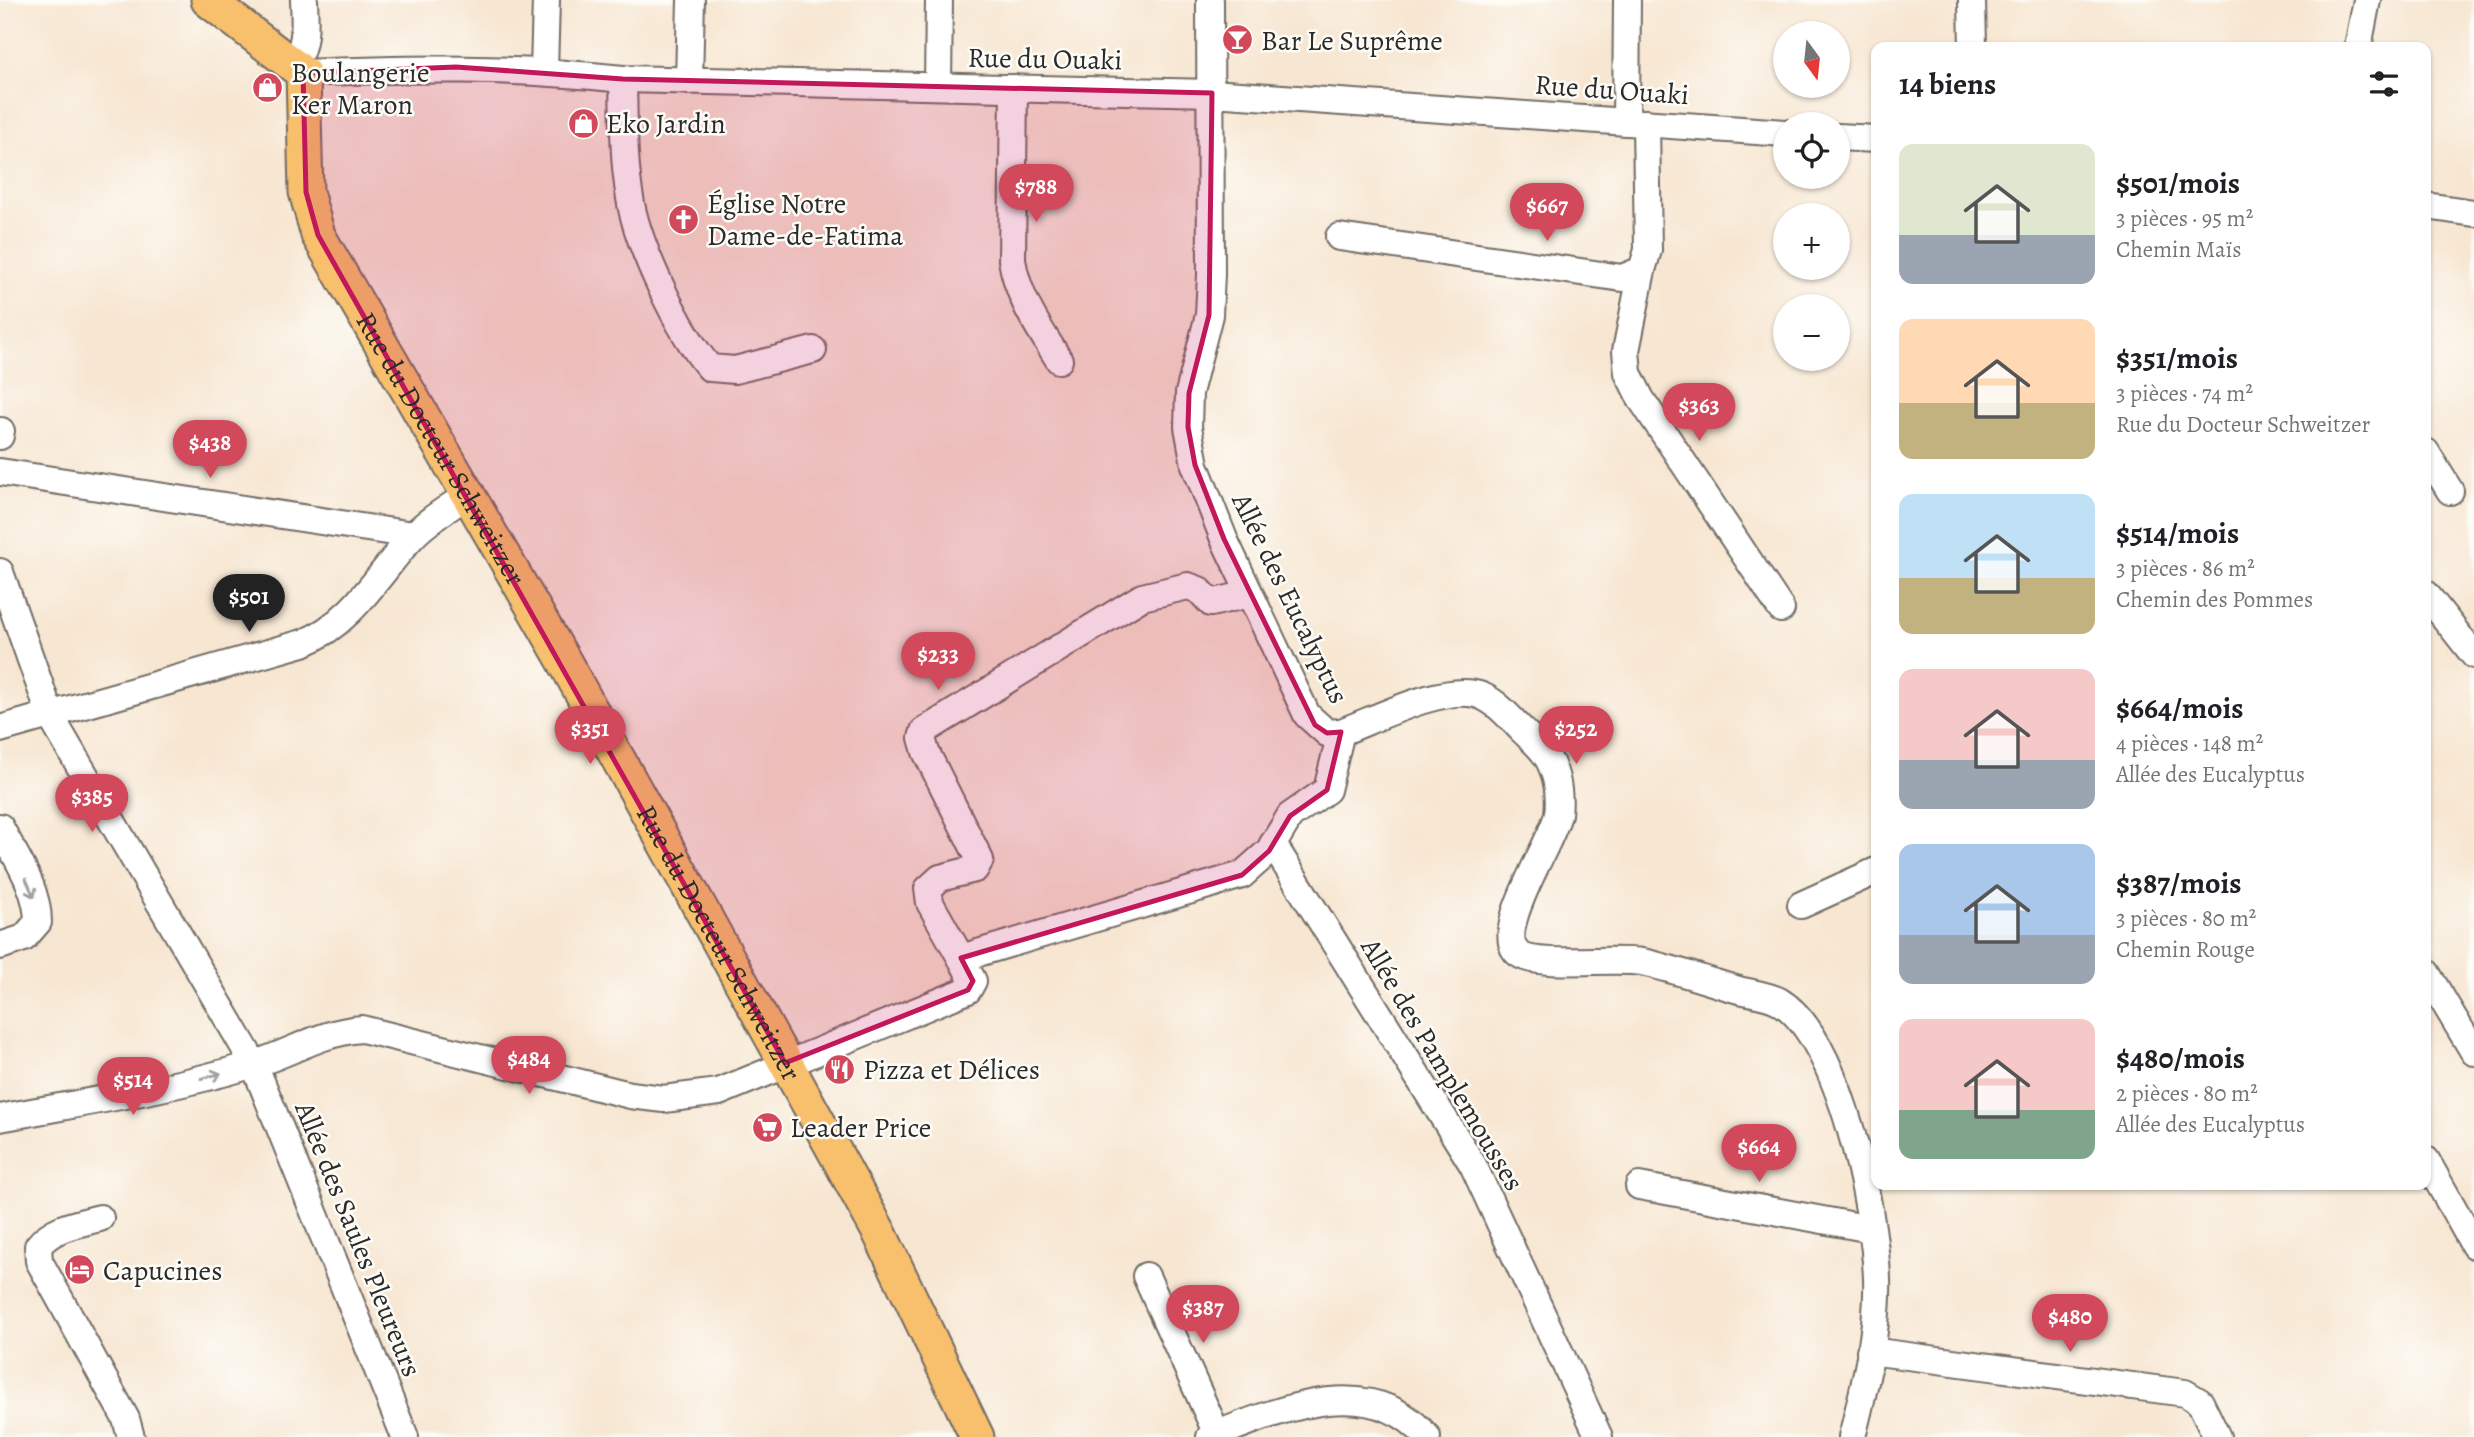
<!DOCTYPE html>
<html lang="fr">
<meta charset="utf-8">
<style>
:root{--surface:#fff;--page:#f2f2f2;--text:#202124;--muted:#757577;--accent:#d1495b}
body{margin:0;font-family:Alegreya,serif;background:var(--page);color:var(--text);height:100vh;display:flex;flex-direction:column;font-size:26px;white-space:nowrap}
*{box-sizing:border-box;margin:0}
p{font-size:23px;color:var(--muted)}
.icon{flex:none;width:38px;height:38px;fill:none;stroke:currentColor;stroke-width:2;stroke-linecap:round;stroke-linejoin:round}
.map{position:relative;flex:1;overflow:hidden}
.panel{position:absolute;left:1871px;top:42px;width:560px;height:1148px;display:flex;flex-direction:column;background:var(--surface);border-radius:14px;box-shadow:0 2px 5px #0004}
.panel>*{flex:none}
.needle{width:46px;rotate:165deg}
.buttons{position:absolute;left:1773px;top:21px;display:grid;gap:14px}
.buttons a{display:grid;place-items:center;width:77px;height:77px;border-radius:50%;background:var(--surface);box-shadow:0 2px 5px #0004;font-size:35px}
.price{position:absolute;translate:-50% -60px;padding:0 16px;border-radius:24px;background:var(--accent);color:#fff;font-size:23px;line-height:46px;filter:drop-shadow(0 2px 4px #0008)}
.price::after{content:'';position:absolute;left:50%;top:42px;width:21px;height:16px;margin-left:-10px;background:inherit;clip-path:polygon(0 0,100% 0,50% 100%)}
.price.current{background:#222;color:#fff}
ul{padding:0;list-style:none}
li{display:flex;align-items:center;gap:21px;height:175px;padding:0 28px}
li span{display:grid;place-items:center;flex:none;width:196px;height:140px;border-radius:14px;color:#555}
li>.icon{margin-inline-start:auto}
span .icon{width:84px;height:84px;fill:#fffc;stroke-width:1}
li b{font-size:30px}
h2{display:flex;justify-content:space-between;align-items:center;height:84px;padding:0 28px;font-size:30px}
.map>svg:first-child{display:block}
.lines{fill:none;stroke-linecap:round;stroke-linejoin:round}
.minor-casing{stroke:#726c65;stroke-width:30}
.major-casing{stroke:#726c65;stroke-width:37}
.minor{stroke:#fff;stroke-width:26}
.major{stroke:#f8bf6c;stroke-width:33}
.oneway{stroke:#a0a0a0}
.marked{fill:#c2185b;fill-opacity:0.2;stroke:#c2185b;stroke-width:5;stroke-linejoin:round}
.labels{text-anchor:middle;stroke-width:5;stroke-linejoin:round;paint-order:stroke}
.poi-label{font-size:28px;fill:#2b2b2b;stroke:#fdfcf7;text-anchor:start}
.street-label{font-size:28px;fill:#2b2b2b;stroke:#fdfcf7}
</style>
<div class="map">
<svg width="2474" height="1437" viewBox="0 0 2474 1437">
<rect width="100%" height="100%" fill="#fdfcf7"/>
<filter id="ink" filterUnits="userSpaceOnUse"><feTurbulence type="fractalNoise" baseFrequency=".0143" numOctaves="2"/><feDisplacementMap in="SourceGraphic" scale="14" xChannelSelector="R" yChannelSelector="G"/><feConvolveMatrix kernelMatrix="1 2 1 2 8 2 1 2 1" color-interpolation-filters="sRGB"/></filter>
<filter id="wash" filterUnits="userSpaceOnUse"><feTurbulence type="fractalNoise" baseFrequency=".00686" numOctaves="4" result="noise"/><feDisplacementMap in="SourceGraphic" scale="28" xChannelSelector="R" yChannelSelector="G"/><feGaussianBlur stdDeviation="1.57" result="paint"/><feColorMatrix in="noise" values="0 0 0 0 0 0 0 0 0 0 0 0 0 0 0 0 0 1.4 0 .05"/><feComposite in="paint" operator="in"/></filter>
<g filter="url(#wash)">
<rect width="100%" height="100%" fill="#f7e6d1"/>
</g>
<g filter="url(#ink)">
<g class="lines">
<defs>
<g id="minor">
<path d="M 1210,0 L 1211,274 L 1209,315 L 1189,393 L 1188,427 L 1195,465 L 1224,539 L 1307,715 L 1327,733 L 1341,732 C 1376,719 1447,682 1482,696 C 1498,703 1510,718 1522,730 C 1533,741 1547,752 1552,767 C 1558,780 1560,799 1558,814 C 1552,844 1490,933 1519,954 C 1537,968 1613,957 1642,962 C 1674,969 1707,981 1739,990 C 1751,993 1768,995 1779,1001 C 1840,1037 1875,1211 1877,1279 C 1879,1328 1864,1389 1852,1437"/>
<path d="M 1972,0 L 1973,47"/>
<path d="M 2358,47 L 2367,0"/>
<path d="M 294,64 C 307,44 305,24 304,0"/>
<path d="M 544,71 L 546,0"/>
<path d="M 303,73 C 412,68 515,67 623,79 L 1212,93 L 1785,133"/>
<path d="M 623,79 C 624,119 623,159 630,198 C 637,244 679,333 710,368 L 735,370 L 813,350"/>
<path d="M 689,81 L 691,0"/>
<path d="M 938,86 L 939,0"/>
<path d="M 1014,88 L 1012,260 C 1018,298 1039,328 1059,360"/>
<path d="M 1626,122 L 1627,0"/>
<path d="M 1838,137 L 1876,139"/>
<path d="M 2426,206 L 2474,213"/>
<path d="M 1339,237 L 1622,278 L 1642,270 L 1648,250 L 1646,123"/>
<path d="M 1642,270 L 1626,351 L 1628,373 L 1641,399 L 1781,609"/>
<path d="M 0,436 L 1,431"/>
<path d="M 2426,452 L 2450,491"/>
<path d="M 0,472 L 413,535"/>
<path d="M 0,572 L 51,717 L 254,1064 L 405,1437"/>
<path d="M 2426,594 L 2474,655"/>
<path d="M 0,729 L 303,643 C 351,624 377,576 411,538 C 426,521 449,508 467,495"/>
<path d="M 0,827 C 15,856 38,888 38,922 L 24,938 L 0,946"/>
<path d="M 1273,844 L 1473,1165 L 1599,1437"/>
<path d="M 1801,905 L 1876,871"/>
<path d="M 961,958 L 930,903 L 928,889 L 940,878 L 975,869 L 980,860 L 926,752 L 922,738 L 924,731 L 1142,597 L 1188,586 L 1199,590 L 1211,603 L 1249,594"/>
<path d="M 2426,972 L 2474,1052"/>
<path d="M 0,1118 C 84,1102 169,1090 251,1065 C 290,1054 320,1032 362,1029 L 630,1095 L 664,1099 L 719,1092 L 968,990 L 973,981 L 961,958 L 1242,875 L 1269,851 L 1290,816 L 1327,790 L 1341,732"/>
<path d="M 2426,1160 L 2474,1245"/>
<path d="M 1639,1186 L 1871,1229"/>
<path d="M 100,1218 C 77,1224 53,1227 38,1246 L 39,1261 L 126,1419 L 131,1437"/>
<path d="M 1146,1276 L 1217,1434"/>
<path d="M 1870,1351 L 2185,1393 L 2200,1402 L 2217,1437"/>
<path d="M 1210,1437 C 1276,1411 1370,1369 1427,1437"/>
</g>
<g id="major">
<path id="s1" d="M 208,0 L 303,73 L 306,192 L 318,235 L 563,659 L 879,1232 L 977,1437"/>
</g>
</defs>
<!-- minor casing -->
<use href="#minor" class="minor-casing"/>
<!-- major casing -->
<use href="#major" class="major-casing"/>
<!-- minor -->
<use href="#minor" class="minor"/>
<!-- major -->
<use href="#major" class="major"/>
</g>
<!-- one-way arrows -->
<defs><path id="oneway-shaft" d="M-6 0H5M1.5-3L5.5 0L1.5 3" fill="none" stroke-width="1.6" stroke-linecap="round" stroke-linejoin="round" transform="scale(1.75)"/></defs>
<g class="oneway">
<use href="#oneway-shaft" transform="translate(30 888) rotate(66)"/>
<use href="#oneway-shaft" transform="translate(211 1076) rotate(-15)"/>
</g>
</g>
<!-- marked area -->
<path class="marked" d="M 456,67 L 623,79 L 1212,93 L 1209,315 L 1189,393 L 1188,427 L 1195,465 L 1224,539 L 1315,725 L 1327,733 L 1341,732 L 1327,790 L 1290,816 L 1269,851 L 1242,875 L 961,958 L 973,981 L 968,990 L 785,1063 L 318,235 L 306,192 L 303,73 Z"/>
<!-- icons -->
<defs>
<symbol id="bar-disc" viewBox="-11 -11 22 22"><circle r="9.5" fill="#d1495b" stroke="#fdfcf7"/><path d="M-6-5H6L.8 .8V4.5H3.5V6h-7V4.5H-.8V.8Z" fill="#fff"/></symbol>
<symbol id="shop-disc" viewBox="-11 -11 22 22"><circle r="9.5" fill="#d1495b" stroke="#fdfcf7"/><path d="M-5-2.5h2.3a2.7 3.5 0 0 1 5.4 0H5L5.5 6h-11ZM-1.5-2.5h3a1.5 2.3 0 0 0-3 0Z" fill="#fff"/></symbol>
<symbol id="church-disc" viewBox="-11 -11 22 22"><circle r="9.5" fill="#d1495b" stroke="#fdfcf7"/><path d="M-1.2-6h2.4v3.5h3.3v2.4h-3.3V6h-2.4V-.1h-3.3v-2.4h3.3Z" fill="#fff"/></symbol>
<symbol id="restaurant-disc" viewBox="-11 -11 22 22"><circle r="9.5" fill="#d1495b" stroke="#fdfcf7"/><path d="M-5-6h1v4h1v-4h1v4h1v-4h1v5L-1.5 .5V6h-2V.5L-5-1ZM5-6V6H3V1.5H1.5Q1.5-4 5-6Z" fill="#fff"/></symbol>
<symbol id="supermarket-disc" viewBox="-11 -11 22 22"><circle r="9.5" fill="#d1495b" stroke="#fdfcf7"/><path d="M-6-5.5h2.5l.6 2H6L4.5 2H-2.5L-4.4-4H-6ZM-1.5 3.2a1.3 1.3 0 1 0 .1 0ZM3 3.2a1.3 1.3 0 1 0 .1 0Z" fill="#fff"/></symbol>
<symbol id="hotel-disc" viewBox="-11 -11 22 22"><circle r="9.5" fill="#d1495b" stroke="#fdfcf7"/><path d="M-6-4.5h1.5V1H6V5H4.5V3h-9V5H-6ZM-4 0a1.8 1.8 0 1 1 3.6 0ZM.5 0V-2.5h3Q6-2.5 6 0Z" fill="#fff"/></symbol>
</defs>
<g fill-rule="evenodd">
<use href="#bar-disc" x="1220" y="22" width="35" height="35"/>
<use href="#shop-disc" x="250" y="70" width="35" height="35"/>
<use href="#shop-disc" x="566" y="106" width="35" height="35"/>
<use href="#church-disc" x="666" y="202" width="35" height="35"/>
<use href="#restaurant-disc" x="822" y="1052" width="35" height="35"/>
<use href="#supermarket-disc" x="750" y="1110" width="35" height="35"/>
<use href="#hotel-disc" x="62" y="1252" width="35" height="35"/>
</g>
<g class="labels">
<!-- poi labels -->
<g class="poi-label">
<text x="1261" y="50">Bar Le Suprême</text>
<text x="291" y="82">Boulangerie<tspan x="291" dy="32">Ker Maron</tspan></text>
<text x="606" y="133">Eko Jardin</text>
<text x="707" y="213">Église Notre<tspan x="707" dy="32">Dame-de-Fatima</tspan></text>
<text x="863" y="1079">Pizza et Délices</text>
<text x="790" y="1137">Leader Price</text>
<text x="103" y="1280">Capucines</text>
</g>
<!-- street labels -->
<g class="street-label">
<text transform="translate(1045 58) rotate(1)" y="10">Rue du Ouaki</text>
<text transform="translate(1612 89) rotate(4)" y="10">Rue du Ouaki</text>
<text dy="10" stroke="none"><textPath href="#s1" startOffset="530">Rue du Docteur Schweitzer</textPath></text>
<text transform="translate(1291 598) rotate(64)" y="10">Allée des Eucalyptus</text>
<text dy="10" stroke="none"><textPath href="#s1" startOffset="1097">Rue du Docteur Schweitzer</textPath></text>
<text transform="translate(1443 1064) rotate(59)" y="10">Allée des Pamplemousses</text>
<text transform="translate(359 1239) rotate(68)" y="10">Allée des Saules Pleureurs</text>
</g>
</g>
</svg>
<div class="buttons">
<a><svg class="needle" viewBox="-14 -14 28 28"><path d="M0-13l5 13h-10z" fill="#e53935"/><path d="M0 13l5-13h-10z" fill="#757577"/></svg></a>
<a><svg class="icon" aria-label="locate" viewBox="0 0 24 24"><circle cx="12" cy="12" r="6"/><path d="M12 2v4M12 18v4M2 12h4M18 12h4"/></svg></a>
<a>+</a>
<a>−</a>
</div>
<b class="price" style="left:1036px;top:224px">$788</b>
<b class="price" style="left:1547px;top:243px">$667</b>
<b class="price" style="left:1699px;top:443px">$363</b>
<b class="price" style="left:210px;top:480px">$438</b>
<b class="price current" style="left:249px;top:634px">$501</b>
<b class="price" style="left:938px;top:692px">$233</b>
<b class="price" style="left:590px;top:766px">$351</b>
<b class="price" style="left:1576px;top:766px">$252</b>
<b class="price" style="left:92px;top:834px">$385</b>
<b class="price" style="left:529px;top:1096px">$484</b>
<b class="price" style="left:133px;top:1117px">$514</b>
<b class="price" style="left:1759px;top:1184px">$664</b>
<b class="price" style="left:1203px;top:1345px">$387</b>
<b class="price" style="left:2070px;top:1354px">$480</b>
<section class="panel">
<h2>14 biens<svg class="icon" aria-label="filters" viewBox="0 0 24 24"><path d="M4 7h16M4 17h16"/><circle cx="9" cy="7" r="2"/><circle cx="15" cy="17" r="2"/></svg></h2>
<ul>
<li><span style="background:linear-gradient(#dfe7d0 65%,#9aa5b1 0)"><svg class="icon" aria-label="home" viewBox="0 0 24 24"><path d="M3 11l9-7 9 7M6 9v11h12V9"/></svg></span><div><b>$501/mois</b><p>3 pièces · 95 m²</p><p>Chemin Maïs</p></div></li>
<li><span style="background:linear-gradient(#ffd9b3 60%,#c2b280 0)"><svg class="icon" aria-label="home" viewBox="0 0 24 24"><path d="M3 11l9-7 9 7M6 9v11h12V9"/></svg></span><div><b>$351/mois</b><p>3 pièces · 74 m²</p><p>Rue du Docteur Schweitzer</p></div></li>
<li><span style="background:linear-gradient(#bfe0f5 60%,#c2b280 0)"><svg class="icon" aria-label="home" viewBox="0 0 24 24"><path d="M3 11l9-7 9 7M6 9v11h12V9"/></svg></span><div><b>$514/mois</b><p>3 pièces · 86 m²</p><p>Chemin des Pommes</p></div></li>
<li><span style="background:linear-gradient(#f6c9c9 65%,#9aa5b1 0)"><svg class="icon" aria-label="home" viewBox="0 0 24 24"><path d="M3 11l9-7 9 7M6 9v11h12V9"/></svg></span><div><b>$664/mois</b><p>4 pièces · 148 m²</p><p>Allée des Eucalyptus</p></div></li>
<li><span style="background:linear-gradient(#a9c7e8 65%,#9aa5b1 0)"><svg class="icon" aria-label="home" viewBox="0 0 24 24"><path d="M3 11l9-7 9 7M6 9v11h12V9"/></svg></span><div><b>$387/mois</b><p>3 pièces · 80 m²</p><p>Chemin Rouge</p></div></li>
<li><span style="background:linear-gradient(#f6c9c9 65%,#7fa58c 0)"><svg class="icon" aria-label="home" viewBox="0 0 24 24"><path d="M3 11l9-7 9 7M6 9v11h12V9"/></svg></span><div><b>$480/mois</b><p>2 pièces · 80 m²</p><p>Allée des Eucalyptus</p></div></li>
</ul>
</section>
</div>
